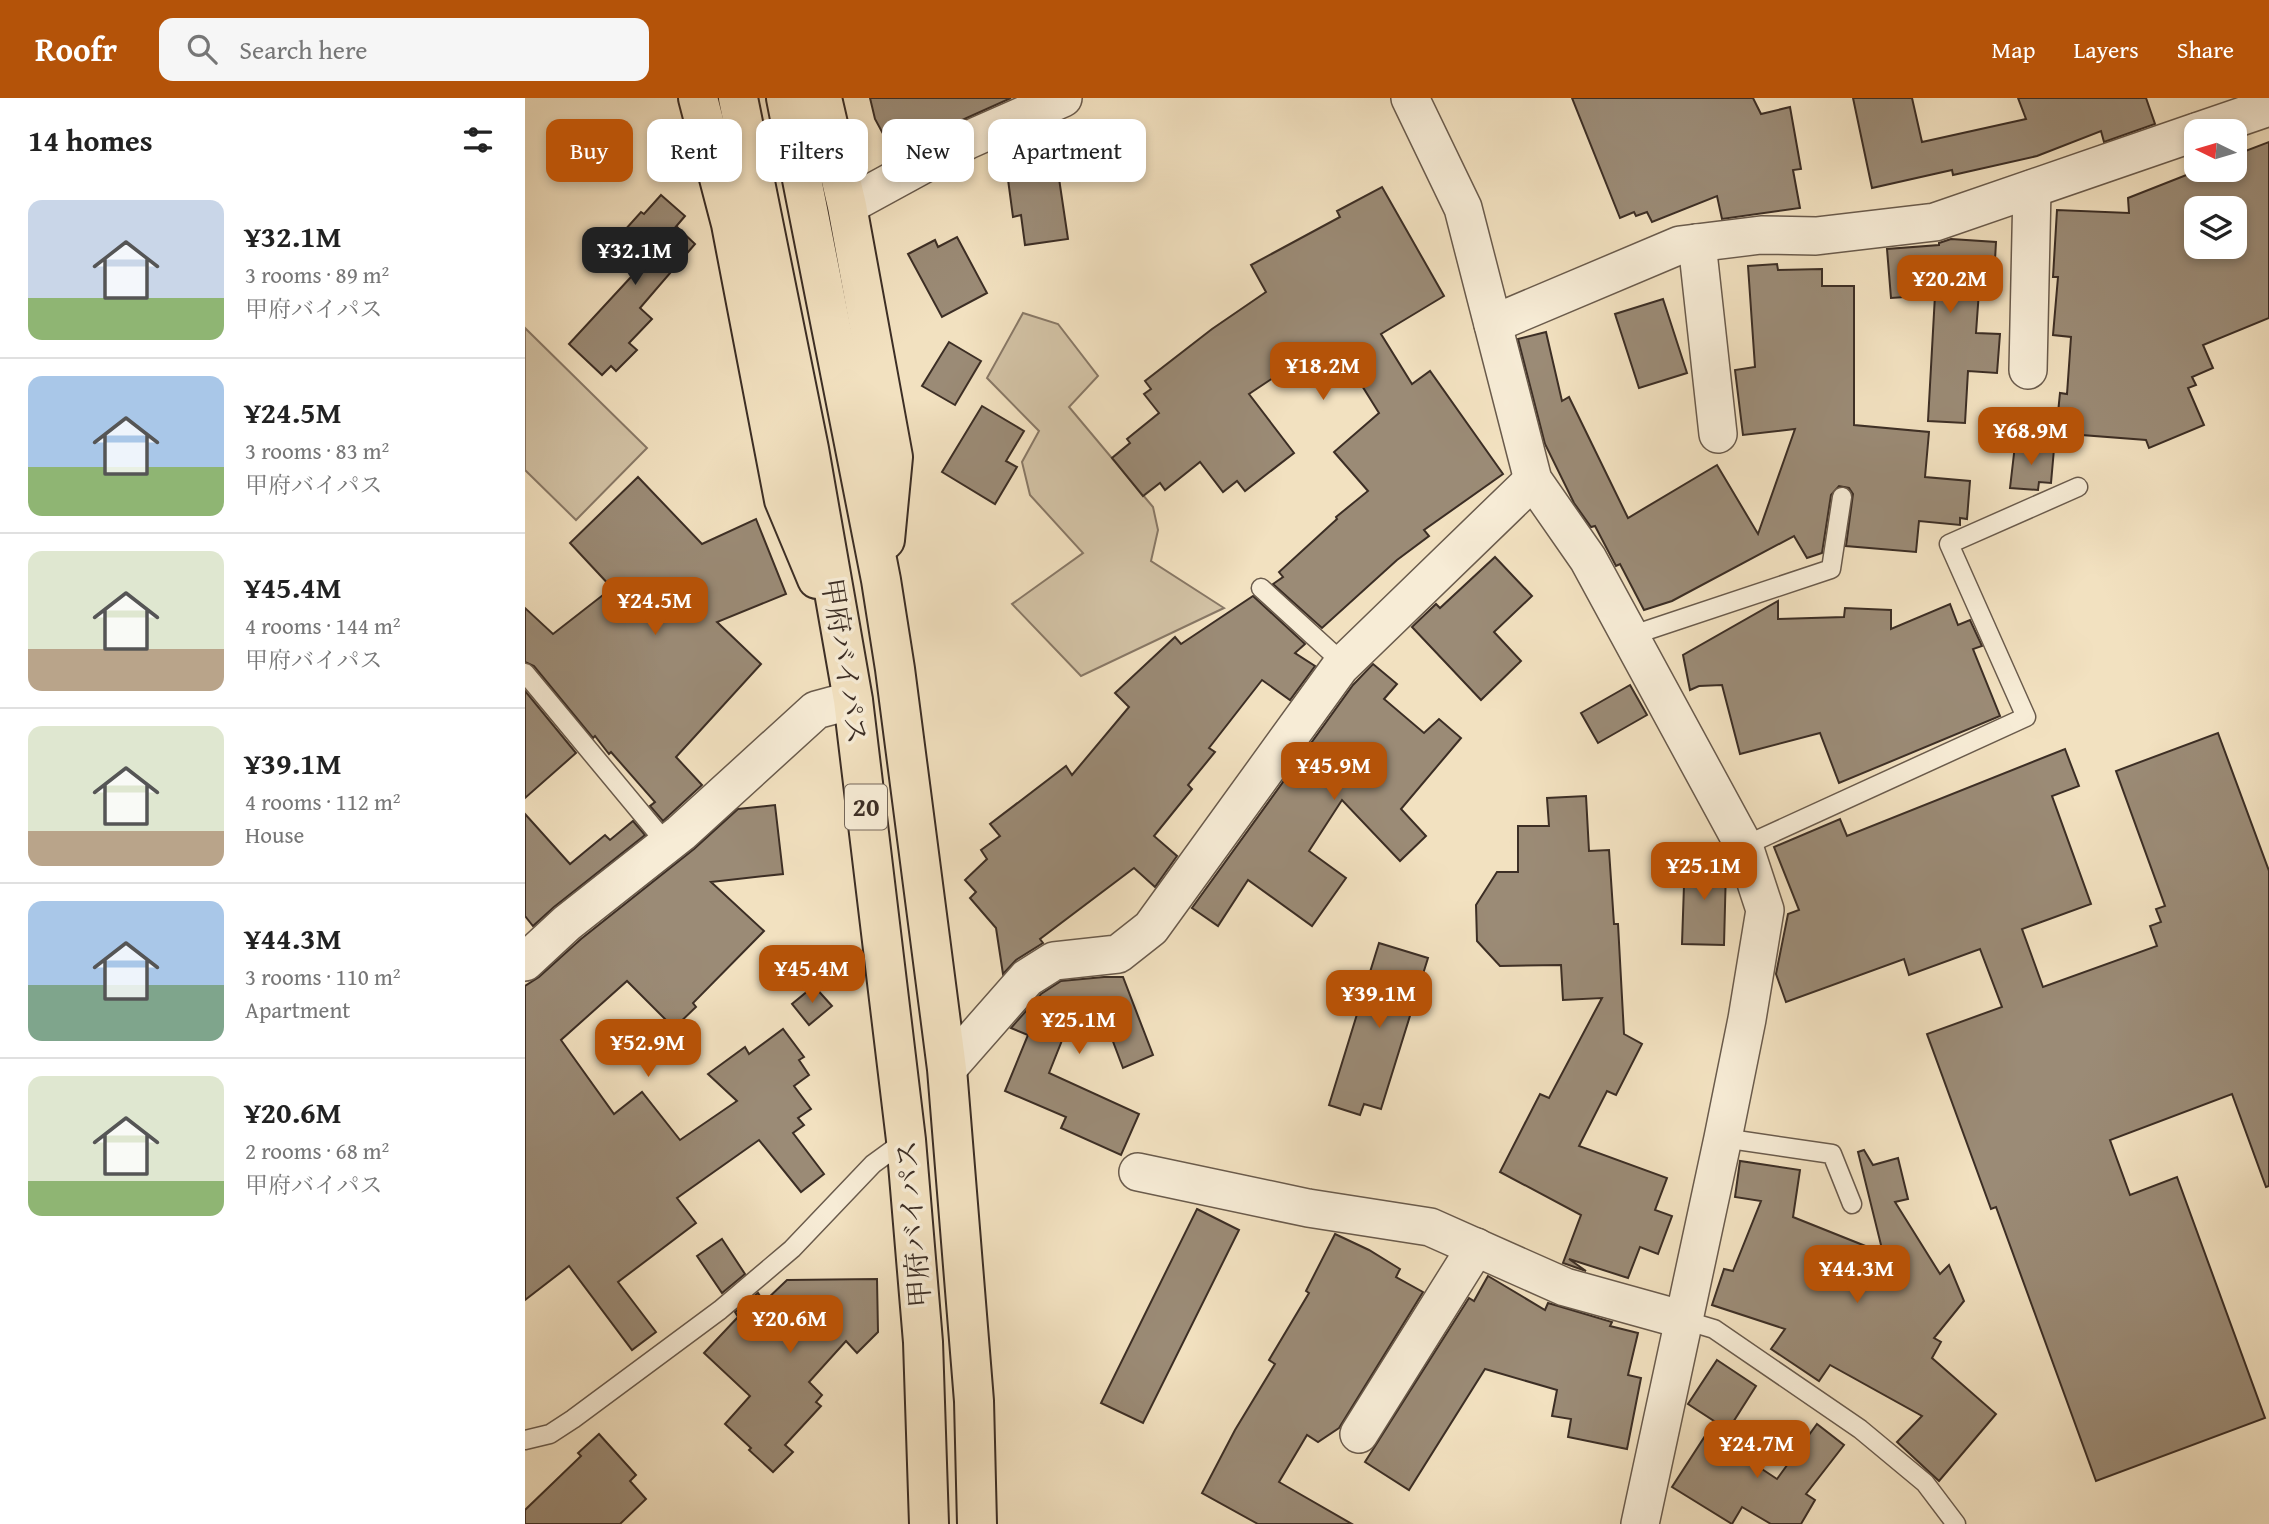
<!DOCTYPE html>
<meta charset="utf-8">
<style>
:root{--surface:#fff;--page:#f6f6f6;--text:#222;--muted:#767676;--line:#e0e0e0;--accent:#b45309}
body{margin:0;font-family:"Gentium Book Plus","Noto Serif JP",serif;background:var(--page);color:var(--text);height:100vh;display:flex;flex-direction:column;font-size:26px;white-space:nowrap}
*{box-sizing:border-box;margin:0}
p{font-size:23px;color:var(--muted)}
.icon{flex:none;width:38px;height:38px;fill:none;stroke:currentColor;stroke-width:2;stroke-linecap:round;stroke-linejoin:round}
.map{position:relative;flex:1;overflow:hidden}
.sheet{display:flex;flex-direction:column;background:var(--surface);width:525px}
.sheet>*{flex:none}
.banner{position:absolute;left:21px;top:21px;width:665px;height:63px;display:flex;gap:14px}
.needle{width:46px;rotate:275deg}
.buttons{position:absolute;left:1659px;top:21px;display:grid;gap:14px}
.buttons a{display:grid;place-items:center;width:63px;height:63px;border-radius:14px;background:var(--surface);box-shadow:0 4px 10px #0003;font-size:35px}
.price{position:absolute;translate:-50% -60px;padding:0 16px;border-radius:14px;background:var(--accent);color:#fff;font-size:23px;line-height:46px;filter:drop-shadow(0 2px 4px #0008)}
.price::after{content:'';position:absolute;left:50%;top:42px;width:21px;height:16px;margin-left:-10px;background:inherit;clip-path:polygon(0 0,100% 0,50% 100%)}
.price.selected{background:#222;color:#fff}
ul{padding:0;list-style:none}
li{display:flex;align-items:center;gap:21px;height:175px;padding:0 28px}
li+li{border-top:2px solid var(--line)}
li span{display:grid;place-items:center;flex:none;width:196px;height:140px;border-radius:14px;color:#555}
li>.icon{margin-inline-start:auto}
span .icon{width:84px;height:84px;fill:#fffc;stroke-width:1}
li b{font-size:30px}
h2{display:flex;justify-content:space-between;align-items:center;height:84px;padding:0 28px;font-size:30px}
.pill{padding:0 24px;border-radius:14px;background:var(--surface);box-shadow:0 4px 10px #0003;font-size:24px;line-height:63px}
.pill.selected{background:var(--accent);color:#fff}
header{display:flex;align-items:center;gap:42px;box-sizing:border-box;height:98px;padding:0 35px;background:var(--accent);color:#fff}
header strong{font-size:33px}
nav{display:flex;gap:38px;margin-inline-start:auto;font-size:24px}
.search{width:490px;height:63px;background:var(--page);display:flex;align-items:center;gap:18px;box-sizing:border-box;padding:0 24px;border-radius:14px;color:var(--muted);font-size:26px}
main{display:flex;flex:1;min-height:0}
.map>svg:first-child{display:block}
.green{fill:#d3c3a6;stroke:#887866;stroke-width:2}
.building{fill:#9b8b76;stroke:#3c2e25;stroke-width:2;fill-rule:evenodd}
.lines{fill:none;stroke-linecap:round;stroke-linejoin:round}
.service-casing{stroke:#6a5b4c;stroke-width:21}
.minor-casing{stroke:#6a5b4c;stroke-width:40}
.trunk-casing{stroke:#3c2e25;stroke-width:42}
.service{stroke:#f7ecd6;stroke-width:18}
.minor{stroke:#f7ecd6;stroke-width:37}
.trunk{stroke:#f2e1c0;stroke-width:38}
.labels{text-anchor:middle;stroke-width:7;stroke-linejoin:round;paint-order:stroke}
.shield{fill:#f7ecd6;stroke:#74675a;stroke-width:2}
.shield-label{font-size:26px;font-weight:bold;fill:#3c2e25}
.street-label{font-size:28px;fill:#3c2e25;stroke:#f7ecd6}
</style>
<header>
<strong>Roofr</strong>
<div class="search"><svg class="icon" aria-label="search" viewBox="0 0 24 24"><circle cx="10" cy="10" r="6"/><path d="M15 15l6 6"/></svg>Search here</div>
<nav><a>Map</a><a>Layers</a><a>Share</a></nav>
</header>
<main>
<section class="sheet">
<h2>14 homes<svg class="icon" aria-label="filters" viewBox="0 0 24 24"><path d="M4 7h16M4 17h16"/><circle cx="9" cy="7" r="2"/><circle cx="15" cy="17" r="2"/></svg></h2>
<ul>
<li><span style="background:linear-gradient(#c9d6e8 70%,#8fb573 0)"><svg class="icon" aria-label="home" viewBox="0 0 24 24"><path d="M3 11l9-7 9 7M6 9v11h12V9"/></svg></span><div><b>¥32.1M</b><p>3 rooms · 89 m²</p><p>甲府バイパス</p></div></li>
<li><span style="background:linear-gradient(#a9c7e8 65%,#8fb573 0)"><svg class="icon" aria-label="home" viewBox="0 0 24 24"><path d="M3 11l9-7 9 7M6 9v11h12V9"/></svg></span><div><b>¥24.5M</b><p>3 rooms · 83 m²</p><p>甲府バイパス</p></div></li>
<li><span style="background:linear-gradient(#dfe7d0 70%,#b9a48a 0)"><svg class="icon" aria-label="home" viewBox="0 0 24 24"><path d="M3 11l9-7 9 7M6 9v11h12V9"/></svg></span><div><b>¥45.4M</b><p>4 rooms · 144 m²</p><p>甲府バイパス</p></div></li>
<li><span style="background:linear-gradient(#dfe7d0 75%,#b9a48a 0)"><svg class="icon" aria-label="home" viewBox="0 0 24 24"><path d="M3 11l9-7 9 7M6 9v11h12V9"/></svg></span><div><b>¥39.1M</b><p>4 rooms · 112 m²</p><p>House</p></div></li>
<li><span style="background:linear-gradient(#a9c7e8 60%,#7fa58c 0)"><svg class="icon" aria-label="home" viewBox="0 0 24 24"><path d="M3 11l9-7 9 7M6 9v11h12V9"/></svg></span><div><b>¥44.3M</b><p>3 rooms · 110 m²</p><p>Apartment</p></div></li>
<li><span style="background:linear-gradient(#dfe7d0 75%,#8fb573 0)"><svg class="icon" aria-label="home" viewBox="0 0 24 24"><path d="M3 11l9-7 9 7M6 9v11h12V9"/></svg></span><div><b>¥20.6M</b><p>2 rooms · 68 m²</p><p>甲府バイパス</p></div></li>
</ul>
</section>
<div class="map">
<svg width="1744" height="1426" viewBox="0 0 1744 1426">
<rect width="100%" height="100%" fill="#f2e1c0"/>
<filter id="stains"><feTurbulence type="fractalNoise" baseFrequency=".00286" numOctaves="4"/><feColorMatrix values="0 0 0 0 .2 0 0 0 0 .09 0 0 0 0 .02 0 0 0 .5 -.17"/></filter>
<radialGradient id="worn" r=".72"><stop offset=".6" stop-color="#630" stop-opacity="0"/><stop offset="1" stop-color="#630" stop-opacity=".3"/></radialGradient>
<!-- green -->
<g class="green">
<path d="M 498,215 L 533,226 L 573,278 L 544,309 L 628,409 L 633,432 L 626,463 L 699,510 L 556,578 L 487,506 L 558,455 L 505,397 L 497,364 L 514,333 L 462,280 Z"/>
<path d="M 0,230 L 122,350 L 51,422 L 0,372 Z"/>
</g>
<!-- building -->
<g class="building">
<path d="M 345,0 L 486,0 L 435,23 L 370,58 L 350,21 Z"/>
<path d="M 1047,0 L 1228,0 L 1236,16 L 1265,9 L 1276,71 L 1268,72 L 1275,110 L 1197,121 L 1192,98 L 1127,124 L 1122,114 L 1111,118 L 1109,114 L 1095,120 Z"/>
<path d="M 1328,0 L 1387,0 L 1397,44 L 1501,21 L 1493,0 L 1621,0 L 1630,26 L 1579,44 L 1576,33 L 1512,58 L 1428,77 L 1427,72 L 1347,90 Z"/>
<path d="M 1744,44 L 1744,220 L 1678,247 L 1688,270 L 1667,279 L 1671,287 L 1663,290 L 1679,327 L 1624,350 L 1621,342 L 1531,335 L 1535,295 L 1542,296 L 1546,239 L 1528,237 L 1533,179 L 1528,179 L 1532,112 L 1604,115 L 1603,100 L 1674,72 L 1710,72 L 1710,57 ZM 1671,110 L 1710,110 L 1710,149 L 1671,149 Z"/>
<path d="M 532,67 L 543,141 L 500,147 L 496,117 L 488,119 L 482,74 Z"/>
<path d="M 857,89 L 919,198 L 856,236 L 887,286 L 905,273 L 978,376 L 899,432 L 904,438 L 872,462 L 797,530 L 748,486 L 758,479 L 754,474 L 812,421 L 811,419 L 843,393 L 809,354 L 854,315 L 834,283 L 793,250 L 724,296 L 769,355 L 720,393 L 712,383 L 698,394 L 675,364 L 640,392 L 635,385 L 618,398 L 587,360 L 605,345 L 602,341 L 634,315 L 619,296 L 626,291 L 620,283 L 687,231 L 741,194 L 726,167 L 815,119 L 812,113 Z"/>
<path d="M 136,97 L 160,118 L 143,138 L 152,129 L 170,146 L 115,210 L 127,221 L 104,245 L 112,252 L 91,273 L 86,268 L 77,277 L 44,246 L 118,166 L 91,142 L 116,114 L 119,116 Z"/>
<path d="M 432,139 L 462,195 L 417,219 L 383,156 L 410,142 L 413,149 Z"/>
<path d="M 1426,141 L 1471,144 L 1469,180 L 1455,179 L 1451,235 L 1475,236 L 1472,275 L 1443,273 L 1440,325 L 1403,323 L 1410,197 L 1366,200 L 1362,151 L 1414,147 L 1414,145 Z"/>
<path d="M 1252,166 L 1253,172 L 1297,171 L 1297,188 L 1329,188 L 1329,327 L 1404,334 L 1400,379 L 1445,383 L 1442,421 L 1435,420 L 1435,427 L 1394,423 L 1391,454 L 1321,448 L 1328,396 L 1324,390 L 1314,388 L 1306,397 L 1297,455 L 1282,460 L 1269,438 L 1147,503 L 1119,512 L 1095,466 L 1091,468 L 1070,428 L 1066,429 L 1049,405 L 1020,346 L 993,241 L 1021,234 L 1037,303 L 1044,299 L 1103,420 L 1192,367 L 1233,436 L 1270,331 L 1218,337 L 1210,272 L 1230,269 L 1223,168 Z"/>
<path d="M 1138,201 L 1162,275 L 1114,290 L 1090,216 Z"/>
<path d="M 424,244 L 456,263 L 430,307 L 397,288 Z"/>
<path d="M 457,308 L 499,333 L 481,363 L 492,369 L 470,406 L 417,374 Z"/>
<path d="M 1490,347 L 1529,351 L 1526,385 L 1514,384 L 1513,392 L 1485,390 Z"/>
<path d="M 113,379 L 177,446 L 231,421 L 261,496 L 192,524 L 236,566 L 151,659 L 177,687 L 138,723 L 125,708 L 130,704 L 86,654 L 84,656 L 70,638 L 68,640 L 9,568 L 0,564 L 0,510 L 28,536 L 87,490 L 45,445 Z"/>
<path d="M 970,459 L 1007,498 L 969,534 L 996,563 L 956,602 L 887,529 L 911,506 L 915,510 Z"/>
<path d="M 728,498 L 780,546 L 770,555 L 790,568 L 765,602 L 737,582 L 684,650 L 690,654 L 663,687 L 667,691 L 629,738 L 652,758 L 630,789 L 609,770 L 515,841 L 518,845 L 491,862 L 478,876 L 471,830 L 445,800 L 451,794 L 440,782 L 462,761 L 456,752 L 475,738 L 465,726 L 541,668 L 547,677 L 604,609 L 590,595 L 650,539 L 656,546 Z"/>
<path d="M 1253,503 L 1253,521 L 1319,519 L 1320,510 L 1366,512 L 1366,531 L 1425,506 L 1433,527 L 1445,522 L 1457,548 L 1448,551 L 1475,618 L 1314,685 L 1295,635 L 1215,656 L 1197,587 L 1174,588 L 1165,592 L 1158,557 Z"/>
<path d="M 848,566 L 872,586 L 859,601 L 899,635 L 914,621 L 936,640 L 876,711 L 901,738 L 875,763 L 817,702 L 784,753 L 821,780 L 787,828 L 723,782 L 693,828 L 667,810 L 828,587 Z"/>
<path d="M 1105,587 L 1122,617 L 1073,645 L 1056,615 Z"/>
<path d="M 0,593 L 51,655 L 0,700 Z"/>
<path d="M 1693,635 L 1744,773 L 1744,1088 L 1741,1089 L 1707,996 L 1585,1042 L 1605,1097 L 1652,1079 L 1740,1320 L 1571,1383 L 1471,1109 L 1466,1111 L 1402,936 L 1477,909 L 1455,851 L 1384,877 L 1379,861 L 1261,904 L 1251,876 L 1263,816 L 1274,812 L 1249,749 L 1315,721 L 1322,738 L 1540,651 L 1554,688 L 1527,698 L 1566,806 L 1497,831 L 1518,889 L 1632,848 L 1625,828 L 1636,824 L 1631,811 L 1640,808 L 1591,673 Z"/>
<path d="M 1061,698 L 1064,753 L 1084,752 L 1089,826 L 1093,826 L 1099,936 L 1117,946 L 1091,997 L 1082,993 L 1054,1048 L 1142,1080 L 1130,1112 L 1147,1118 L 1133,1156 L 1115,1149 L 1103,1180 L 1044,1161 L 1061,1173 L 1038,1165 L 1056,1117 L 975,1074 L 1015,996 L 1024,1000 L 1077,900 L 1038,902 L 1036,867 L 975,868 L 952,843 L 951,807 L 972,774 L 993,774 L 993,728 L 1024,728 L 1022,700 Z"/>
<path d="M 250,707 L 258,776 L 186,784 L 239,833 L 168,905 L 171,909 L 149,930 L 102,883 L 36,942 L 89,1016 L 117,994 L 155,1042 L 212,1003 L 183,976 L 220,949 L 224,956 L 258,931 L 279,959 L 274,962 L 284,977 L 269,988 L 286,1011 L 273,1020 L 279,1027 L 268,1035 L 299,1076 L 276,1094 L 234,1042 L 152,1100 L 171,1125 L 93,1184 L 131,1234 L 107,1252 L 44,1168 L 0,1202 L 0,888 L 14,879 L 56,841 L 169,751 L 213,711 Z"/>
<path d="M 0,716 L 45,766 L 80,737 L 85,742 L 108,723 L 120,737 L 29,809 L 8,828 L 0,818 Z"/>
<path d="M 1160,758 L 1190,759 L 1190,775 L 1201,770 L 1199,847 L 1157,846 Z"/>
<path d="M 854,845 L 903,860 L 856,1011 L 839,1006 L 835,1017 L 804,1007 Z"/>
<path d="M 579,879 L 598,879 L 628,957 L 598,970 L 581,925 L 544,925 L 524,975 L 614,1016 L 596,1057 L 536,1030 L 541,1019 L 480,993 L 503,937 L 486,930 L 516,896 L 536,883 Z"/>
<path d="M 289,888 L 307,908 L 284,927 L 267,906 Z"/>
<path d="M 1339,1052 L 1348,1067 L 1373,1060 L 1383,1101 L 1370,1104 L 1415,1176 L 1424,1167 L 1439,1203 L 1409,1240 L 1416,1244 L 1407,1260 L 1471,1316 L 1414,1383 L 1372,1344 L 1397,1318 L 1305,1267 L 1294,1283 L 1246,1251 L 1260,1231 L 1187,1207 L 1199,1171 L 1208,1173 L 1236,1103 L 1210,1099 L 1215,1063 L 1275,1072 L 1268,1119 L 1358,1155 L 1333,1054 Z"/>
<path d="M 672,1111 L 714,1132 L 618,1325 L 576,1305 Z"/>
<path d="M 810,1136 L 844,1152 L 875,1171 L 871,1179 L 898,1194 L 814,1330 L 793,1344 L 782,1337 L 754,1384 L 827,1426 L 733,1426 L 677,1395 L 710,1332 L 750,1266 L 744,1262 L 784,1195 L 781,1193 Z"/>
<path d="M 197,1141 L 220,1176 L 197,1195 L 172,1158 Z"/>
<path d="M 963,1178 L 1020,1212 L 1023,1205 L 1087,1224 L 1085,1228 L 1113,1235 L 1103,1277 L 1116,1280 L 1102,1351 L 1043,1339 L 1046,1321 L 1027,1318 L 1032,1292 L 960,1271 L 884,1392 L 840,1364 L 944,1200 L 949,1203 Z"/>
<path d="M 352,1181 L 353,1234 L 332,1255 L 321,1243 L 284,1284 L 297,1297 L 291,1304 L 296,1308 L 260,1347 L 268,1354 L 248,1374 L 224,1352 L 226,1350 L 200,1326 L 225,1298 L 179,1255 L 213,1219 L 210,1214 L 233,1195 L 239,1204 L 262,1182 Z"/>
<path d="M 1192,1262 L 1231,1288 L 1203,1332 L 1163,1306 Z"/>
<path d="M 1292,1326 L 1319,1347 L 1281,1396 L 1290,1402 L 1276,1426 L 1246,1426 L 1217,1409 L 1207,1426 L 1147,1389 L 1182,1335 L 1252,1381 Z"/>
<path d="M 74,1336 L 111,1377 L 105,1383 L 121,1401 L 95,1426 L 0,1426 L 0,1412 L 56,1358 L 53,1355 Z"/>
</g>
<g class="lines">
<defs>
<g id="service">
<path d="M 736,490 L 818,565"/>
<path d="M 1105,538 L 1306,471 L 1317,399"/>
<path d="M 0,575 L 142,746"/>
<path d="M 1219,748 L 1501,619 L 1424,446 L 1553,389"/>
<path d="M 1198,1040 L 1307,1056 L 1327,1106"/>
<path d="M 1159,1222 L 1189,1231 L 1335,1331 L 1400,1385 L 1431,1426"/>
<path d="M 0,1342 L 25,1336 L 48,1321 L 195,1212 L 267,1151 L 348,1066 L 381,1042"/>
</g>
<g id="minor">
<path d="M 885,0 L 938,110 L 1008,382 L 1063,461 L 1219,748 L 1240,812 L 1222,921 L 1198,1040 L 1115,1426"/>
<path d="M 1674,33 L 1744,9"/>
<path d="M 322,108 L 443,42 L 538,0"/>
<path d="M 1172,145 L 1193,336"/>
<path d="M 968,226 L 1155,147 L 1236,137 L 1291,138 L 1410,124 L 1671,34"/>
<path d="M 1503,272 L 1507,91"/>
<path d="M 0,864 L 42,825 L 156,735 L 291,612 L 328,602"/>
<path d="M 422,971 L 502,880 L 529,863 L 593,856 L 626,830 L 815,569 L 1008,382"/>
<path d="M 613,1074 L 783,1110 L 905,1129 L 1040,1189 L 1159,1222"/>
<path d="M 834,1336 L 951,1149"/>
</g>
<g id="trunk">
<path d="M 173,0 L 206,126 L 259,402 L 292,481"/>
<path d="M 213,0 L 284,351 L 328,602 L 381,1042 L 398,1244 L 404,1426"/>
<path d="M 261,0 L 356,482 L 370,571 L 422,971 L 449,1303 L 452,1426"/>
<path d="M 297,0 L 322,108 L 368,359 L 360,442"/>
</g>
</defs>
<!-- service casing -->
<use href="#service" class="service-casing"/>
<!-- minor casing -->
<use href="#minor" class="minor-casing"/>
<!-- trunk casing -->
<use href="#trunk" class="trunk-casing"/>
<!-- service -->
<use href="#service" class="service"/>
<!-- minor -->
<use href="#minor" class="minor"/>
<!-- trunk -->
<use href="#trunk" class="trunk"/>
</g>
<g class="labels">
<!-- shield labels -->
<rect class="shield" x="320" y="686.5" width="42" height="45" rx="5"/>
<g class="shield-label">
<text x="341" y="718">20</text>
</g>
<!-- street labels -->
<g class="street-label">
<text transform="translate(320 563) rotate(81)" y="10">甲府バイパス</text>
<text transform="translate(388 1126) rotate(-95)" y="10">甲府バイパス</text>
</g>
</g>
<rect width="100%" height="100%" filter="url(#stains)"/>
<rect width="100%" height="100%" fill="url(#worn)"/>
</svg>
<div class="buttons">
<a><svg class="needle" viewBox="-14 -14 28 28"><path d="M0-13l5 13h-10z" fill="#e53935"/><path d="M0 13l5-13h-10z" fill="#767676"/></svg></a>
<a><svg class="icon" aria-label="layers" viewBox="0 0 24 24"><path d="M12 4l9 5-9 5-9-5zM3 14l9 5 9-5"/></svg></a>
</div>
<b class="price selected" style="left:110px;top:189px">¥32.1M</b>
<b class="price" style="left:1425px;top:217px">¥20.2M</b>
<b class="price" style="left:798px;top:304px">¥18.2M</b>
<b class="price" style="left:1506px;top:369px">¥68.9M</b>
<b class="price" style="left:130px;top:539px">¥24.5M</b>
<b class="price" style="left:809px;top:704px">¥45.9M</b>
<b class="price" style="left:1179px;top:804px">¥25.1M</b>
<b class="price" style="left:287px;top:907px">¥45.4M</b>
<b class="price" style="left:854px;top:932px">¥39.1M</b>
<b class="price" style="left:554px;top:958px">¥25.1M</b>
<b class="price" style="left:123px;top:981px">¥52.9M</b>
<b class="price" style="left:1332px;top:1207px">¥44.3M</b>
<b class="price" style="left:265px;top:1257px">¥20.6M</b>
<b class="price" style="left:1232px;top:1382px">¥24.7M</b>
<div class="banner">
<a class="pill selected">Buy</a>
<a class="pill">Rent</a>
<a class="pill">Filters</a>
<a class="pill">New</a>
<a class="pill">Apartment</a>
</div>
</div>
</main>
